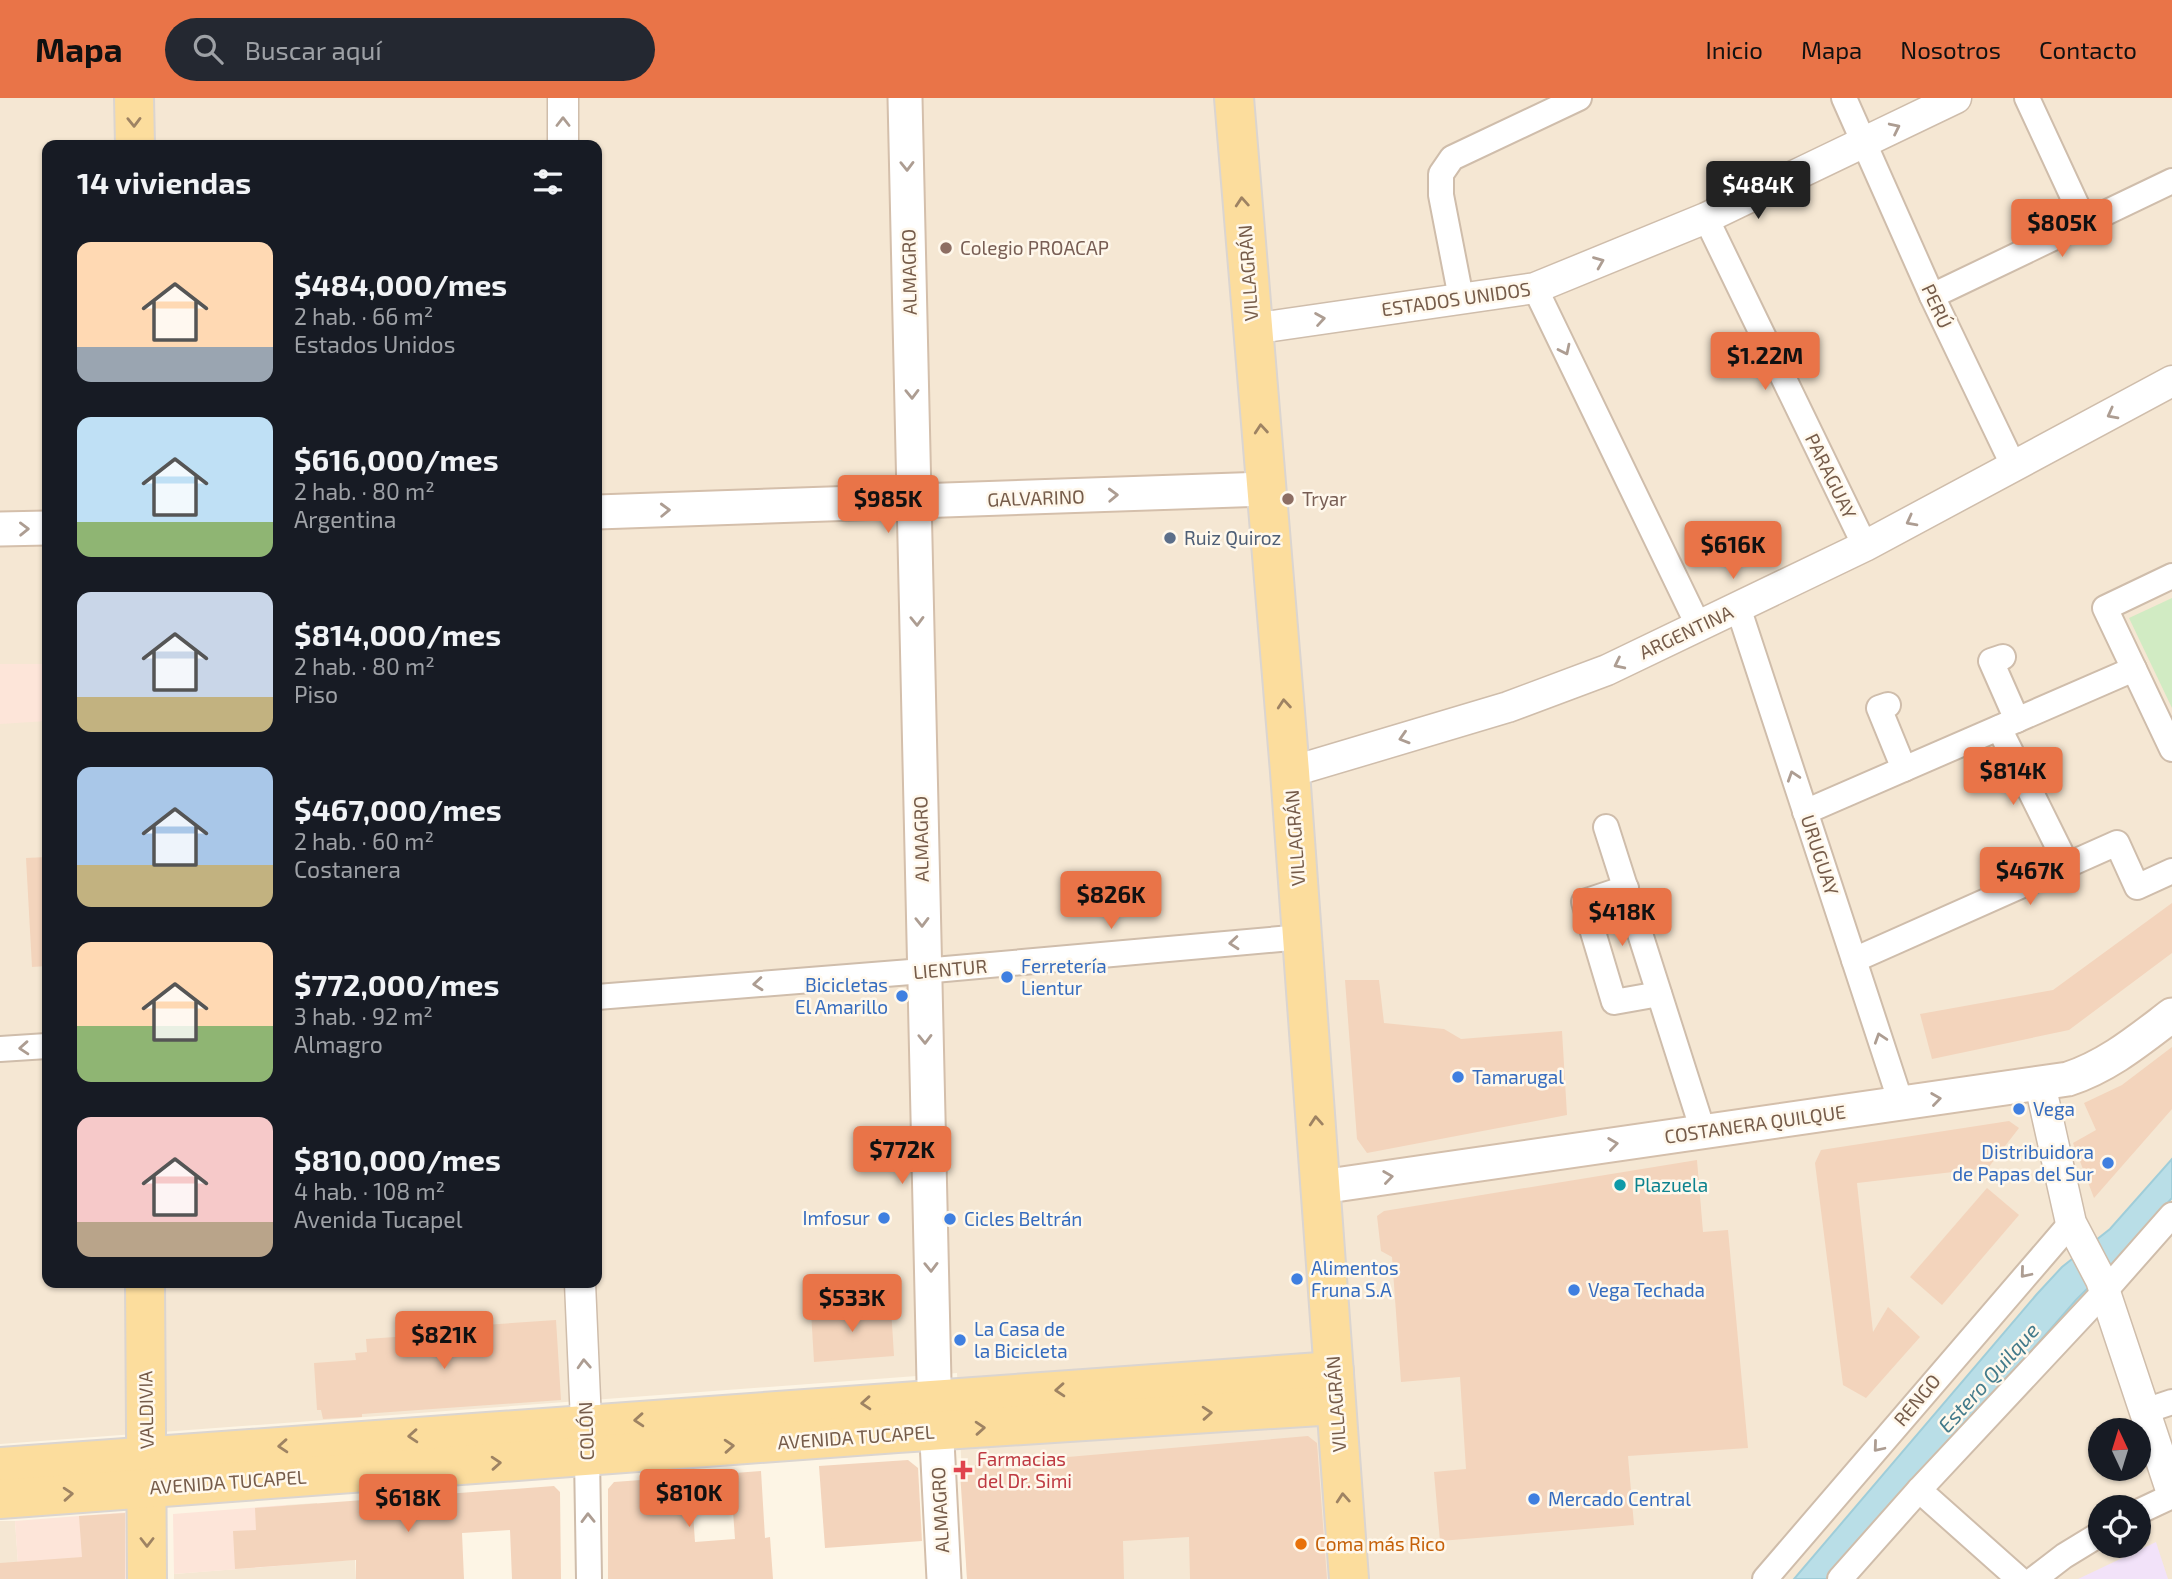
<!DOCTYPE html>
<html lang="es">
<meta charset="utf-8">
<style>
:root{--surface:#171b24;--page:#242831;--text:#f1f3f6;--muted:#9ea1a6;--accent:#e97448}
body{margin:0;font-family:"Exo 2",sans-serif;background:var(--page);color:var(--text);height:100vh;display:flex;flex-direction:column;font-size:26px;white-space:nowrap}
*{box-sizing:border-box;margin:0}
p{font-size:23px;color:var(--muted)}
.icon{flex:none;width:38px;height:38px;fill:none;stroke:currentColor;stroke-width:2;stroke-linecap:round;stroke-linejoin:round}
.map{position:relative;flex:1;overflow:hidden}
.drawer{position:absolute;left:42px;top:42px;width:560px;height:1148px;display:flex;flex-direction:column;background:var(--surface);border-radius:14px;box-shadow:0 2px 5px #0004}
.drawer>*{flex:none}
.needle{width:46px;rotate:356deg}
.fabs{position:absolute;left:2088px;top:1320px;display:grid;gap:14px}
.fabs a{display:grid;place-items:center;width:63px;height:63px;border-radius:50%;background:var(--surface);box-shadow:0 2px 5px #0004;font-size:35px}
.price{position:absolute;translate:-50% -60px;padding:0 16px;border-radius:7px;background:var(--accent);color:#111;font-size:23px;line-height:46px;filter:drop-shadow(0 2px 4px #0008)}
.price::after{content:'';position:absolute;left:50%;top:42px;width:21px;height:16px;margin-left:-10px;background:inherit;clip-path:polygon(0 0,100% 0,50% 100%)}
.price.on{background:#222;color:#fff}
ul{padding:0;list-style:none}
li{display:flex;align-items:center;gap:21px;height:175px;padding:0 35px}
li span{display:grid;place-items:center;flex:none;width:196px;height:140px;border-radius:14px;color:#555}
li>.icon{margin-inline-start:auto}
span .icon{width:84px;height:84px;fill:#fffc;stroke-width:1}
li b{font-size:30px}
h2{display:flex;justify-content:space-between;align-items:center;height:84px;padding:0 35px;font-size:30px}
header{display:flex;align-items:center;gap:42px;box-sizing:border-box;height:98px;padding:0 35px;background:var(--accent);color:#111}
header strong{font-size:33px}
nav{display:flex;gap:38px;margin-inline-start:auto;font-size:24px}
.search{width:490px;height:63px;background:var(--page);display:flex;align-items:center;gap:18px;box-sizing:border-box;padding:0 24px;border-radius:38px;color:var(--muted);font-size:26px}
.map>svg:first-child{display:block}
.residential{fill:#f5e7d3;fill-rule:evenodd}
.commercial{fill:#fde5d9}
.education{fill:#f2e2f9}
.green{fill:#d1ebc3}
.water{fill:#b9dee7;stroke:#9fcdd9;stroke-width:2}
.building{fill:#f3d4bc;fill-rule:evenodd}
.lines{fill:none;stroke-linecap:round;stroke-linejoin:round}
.minor-casing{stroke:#cfbdab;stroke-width:28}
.tertiary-casing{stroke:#cfbdab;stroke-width:33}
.secondary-casing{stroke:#d4bfab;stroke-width:37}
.primary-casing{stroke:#dbd5d0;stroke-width:42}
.minor{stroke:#fff;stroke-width:24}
.tertiary{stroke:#fff;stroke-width:30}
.secondary{stroke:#fff;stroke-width:33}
.primary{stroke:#fcdd9d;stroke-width:38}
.oneway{stroke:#9e8363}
.oneway2{stroke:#ad9d92}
.education-dot{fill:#8d6e63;stroke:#fff8ec;stroke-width:2.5}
.service-dot{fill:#5c6f8a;stroke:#fff8ec;stroke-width:2.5}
.shop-dot{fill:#3f7fe0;stroke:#fff8ec;stroke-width:2.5}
.culture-dot{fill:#0f9aa8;stroke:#fff8ec;stroke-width:2.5}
.health-dot{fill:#e0444e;stroke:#fff8ec;stroke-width:2.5}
.food-dot{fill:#e8710a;stroke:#fff8ec;stroke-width:2.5}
.labels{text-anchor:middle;stroke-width:5;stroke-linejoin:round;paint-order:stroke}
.education-label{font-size:19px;fill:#785e54;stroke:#fff8ec;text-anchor:start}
.street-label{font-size:19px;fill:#765c4a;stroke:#fff8ec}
.service-label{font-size:19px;fill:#4e5e75;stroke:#fff8ec;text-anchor:start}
.shop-label{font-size:19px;fill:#366cbe;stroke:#fff8ec;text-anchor:start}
.culture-label{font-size:19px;fill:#0d838f;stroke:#fff8ec;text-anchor:start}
.health-label{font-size:19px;fill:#be3a42;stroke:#fff8ec;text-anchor:start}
.food-label{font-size:19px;fill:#c56008;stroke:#fff8ec;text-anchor:start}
.water-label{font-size:21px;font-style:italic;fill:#427a8a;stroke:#fff8ec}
</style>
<header>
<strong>Mapa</strong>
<div class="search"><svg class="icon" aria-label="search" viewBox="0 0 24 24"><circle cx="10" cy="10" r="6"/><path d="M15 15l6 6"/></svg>Buscar aquí</div>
<nav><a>Inicio</a><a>Mapa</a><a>Nosotros</a><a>Contacto</a></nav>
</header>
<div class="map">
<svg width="2172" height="1481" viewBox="0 0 2172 1481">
<rect width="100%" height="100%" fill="#fdf5e5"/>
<!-- residential -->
<g class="residential">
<path d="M 0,0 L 2172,0 L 2172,1481 L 967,1481 L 957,1275 L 0,1346 ZM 47,47 L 597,47 L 597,1185 L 47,1185 ZM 2100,1332 L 2138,1332 L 2138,1370 L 2100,1370 ZM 2100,1409 L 2138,1409 L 2138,1447 L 2100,1447 Z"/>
<path d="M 317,1405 L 319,1464 L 355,1462 L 356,1481 L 174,1481 L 174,1476 L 289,1467 L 286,1407 Z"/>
<path d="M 0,1423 L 15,1423 L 19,1481 L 0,1481 Z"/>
</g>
<!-- commercial -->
<g class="commercial">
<path d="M 0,566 L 47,566 L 47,623 L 0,626 Z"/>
<path d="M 286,1407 L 290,1467 L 174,1476 L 173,1416 Z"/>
<path d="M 130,1414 L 131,1481 L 19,1481 L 15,1423 Z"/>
</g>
<!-- education -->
<path class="education" d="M 2156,1444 L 2168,1481 L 2078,1481 Z"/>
<!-- green -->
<path class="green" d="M 2172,500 L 2172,610 L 2129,520 Z"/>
<!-- water -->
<path class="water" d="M 2172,1061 L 2172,1100 L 2128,1150 L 2076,1202 L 1832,1481 L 1794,1481 L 2037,1196 L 2062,1169 L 2110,1131 Z"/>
<!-- building -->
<g class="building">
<path d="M 47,759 L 47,868 L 32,869 L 26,760 Z"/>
<path d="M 2172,805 L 2172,855 L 2069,932 L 1932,961 L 1920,916 L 2053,892 Z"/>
<path d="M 1345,882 L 1379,882 L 1384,925 L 1444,931 L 1461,941 L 1562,933 L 1567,1017 L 1367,1055 L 1357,1041 Z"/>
<path d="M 2172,949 L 2172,1011 L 2094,1100 L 2073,1045 L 2096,1032 L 2084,1005 L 2122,987 Z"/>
<path d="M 2009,1023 L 2019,1030 L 1988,1070 L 1857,1085 L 1873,1234 L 1888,1209 L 1920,1239 L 1866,1300 L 1843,1287 L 1815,1065 L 1821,1052 Z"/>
<path d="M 1697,1062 L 1703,1134 L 1728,1132 L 1748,1350 L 1628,1358 L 1634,1427 L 1440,1443 L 1434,1374 L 1466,1371 L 1460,1279 L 1401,1284 L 1392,1159 L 1381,1153 L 1377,1118 L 1384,1113 Z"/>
<path d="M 1987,1090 L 2019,1117 L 1942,1207 L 1910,1179 Z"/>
<path d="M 891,1210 L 894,1258 L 814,1264 L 811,1213 Z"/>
<path d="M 556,1222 L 561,1302 L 362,1316 L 362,1319 L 323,1321 L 321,1312 L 317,1312 L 314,1265 L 356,1262 L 355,1255 L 367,1254 L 366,1241 L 454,1235 L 455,1229 Z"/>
<path d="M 1308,1338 L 1317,1345 L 1327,1481 L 1190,1481 L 1189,1439 L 1123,1443 L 1124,1481 L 967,1481 L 960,1374 L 965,1368 Z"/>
<path d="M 908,1362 L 918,1370 L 922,1443 L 825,1450 L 819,1368 Z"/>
<path d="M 761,1373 L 765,1440 L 770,1439 L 773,1481 L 608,1481 L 608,1391 L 614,1384 ZM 732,1399 L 735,1441 L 695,1444 L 692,1401 Z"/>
<path d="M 554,1388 L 560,1394 L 561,1481 L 512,1481 L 510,1432 L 462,1435 L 464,1481 L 356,1481 L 356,1462 L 235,1471 L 233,1433 L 256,1432 L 255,1410 Z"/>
<path d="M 125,1415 L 125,1481 L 0,1481 L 0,1465 L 82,1459 L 79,1418 Z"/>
</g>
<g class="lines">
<defs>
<g id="minor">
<path d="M 1844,0 L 1932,198 L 2014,369"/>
<path d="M 2027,0 L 2085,125"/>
<path d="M 1706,120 L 1865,448"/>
<path d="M 1535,190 L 1698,527"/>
<path d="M 1932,198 L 2172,83"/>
<path d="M 1461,200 L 1441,97 L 1441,76 L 1452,60 L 1579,0"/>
<path d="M 1738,509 L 1901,1005"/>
<path d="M 2003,559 L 1991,563 L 2017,622"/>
<path d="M 2134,571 L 2172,651"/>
<path d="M 1888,607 L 1879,610 L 1904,671"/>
<path d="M 1999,630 L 2067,767"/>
<path d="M 1805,714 L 2134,571 L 2105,510 L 2172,478"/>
<path d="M 1606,729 L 1703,1033"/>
<path d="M 1626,790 L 1584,804 L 1614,904 L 1659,896"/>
<path d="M 1854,862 L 2117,745 L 2137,789 L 2172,773"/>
<path d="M 597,899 L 923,873 L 1302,839"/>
<path d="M 0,951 L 47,948"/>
<path d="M 2145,1313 L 2172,1304"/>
<path d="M 587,1358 L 589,1481"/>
<path d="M 1919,1392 L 2019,1481"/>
<path d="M 2138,1414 L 2172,1398"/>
<path d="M 1765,1481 L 2071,1125"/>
<path d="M 1840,1481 L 1919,1392 L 2105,1193 L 2172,1117"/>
<path d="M 2034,1481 L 2064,1458 L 2100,1436"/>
</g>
<g id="tertiary">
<path d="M 563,47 L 563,0"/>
<path d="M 1252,231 L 1535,190 L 1706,120 L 1956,0"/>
<path d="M 1290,674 L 1508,609 L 1607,572 L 1865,448 L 2172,283"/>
<path d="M 2040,986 L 2071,1125 L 2101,1182 L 2172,1395"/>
<path d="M 580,1185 L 587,1347"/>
</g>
<g id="secondary">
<path d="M 905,0 L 934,1284 L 944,1481"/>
<path d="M 597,414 L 1266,391"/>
<path d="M 0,431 L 47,430"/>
<path d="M 1321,1089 L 2068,981 C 2108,968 2139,942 2172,917"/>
</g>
<g id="primary">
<path d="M 134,0 L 135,47"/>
<path d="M 1234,0 L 1290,674 L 1349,1481"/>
<path d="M 145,1185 L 147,1481"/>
<path d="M 0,1369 L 1334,1273"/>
<path d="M 0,1401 L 897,1335 L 1336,1307"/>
</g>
</defs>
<!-- minor casing -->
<use href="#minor" class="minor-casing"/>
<!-- tertiary casing -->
<use href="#tertiary" class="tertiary-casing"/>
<!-- secondary casing -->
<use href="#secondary" class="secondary-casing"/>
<!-- primary casing -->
<use href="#primary" class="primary-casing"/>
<!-- minor -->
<use href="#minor" class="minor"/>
<!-- tertiary -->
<use href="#tertiary" class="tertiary"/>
<!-- secondary -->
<use href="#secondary" class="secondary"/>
<!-- primary -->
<use href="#primary" class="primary"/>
</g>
<!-- one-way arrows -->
<defs><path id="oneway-chevron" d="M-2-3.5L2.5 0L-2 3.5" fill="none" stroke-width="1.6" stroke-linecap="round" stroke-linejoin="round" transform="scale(1.75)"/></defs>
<g class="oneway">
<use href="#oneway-chevron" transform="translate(134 24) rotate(89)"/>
<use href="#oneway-chevron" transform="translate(1242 104) rotate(-94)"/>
<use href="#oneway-chevron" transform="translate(1261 331) rotate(-95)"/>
<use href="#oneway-chevron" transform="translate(1284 606) rotate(-95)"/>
<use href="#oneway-chevron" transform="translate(1316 1023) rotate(-94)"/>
<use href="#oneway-chevron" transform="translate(1060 1292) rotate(176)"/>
<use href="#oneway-chevron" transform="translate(866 1305) rotate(176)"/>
<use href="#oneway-chevron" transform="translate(1207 1315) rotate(-4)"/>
<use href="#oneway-chevron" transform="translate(639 1322) rotate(176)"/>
<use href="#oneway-chevron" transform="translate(980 1330) rotate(-4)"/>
<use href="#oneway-chevron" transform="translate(413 1338) rotate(176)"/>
<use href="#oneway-chevron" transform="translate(283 1348) rotate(176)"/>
<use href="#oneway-chevron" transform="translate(729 1348) rotate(-4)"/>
<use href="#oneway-chevron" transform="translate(496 1365) rotate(-4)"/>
<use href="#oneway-chevron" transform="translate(68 1396) rotate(-4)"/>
<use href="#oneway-chevron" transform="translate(1343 1400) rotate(-94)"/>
<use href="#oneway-chevron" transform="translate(147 1444) rotate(90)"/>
</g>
<g class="oneway2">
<use href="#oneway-chevron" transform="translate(563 24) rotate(-90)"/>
<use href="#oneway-chevron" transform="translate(1895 30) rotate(-26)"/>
<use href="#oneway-chevron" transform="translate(907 68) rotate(89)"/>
<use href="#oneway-chevron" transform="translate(1599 164) rotate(-22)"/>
<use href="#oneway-chevron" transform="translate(1320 221) rotate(-9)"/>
<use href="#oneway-chevron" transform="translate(1565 252) rotate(64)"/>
<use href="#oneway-chevron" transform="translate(912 296) rotate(89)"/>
<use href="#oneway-chevron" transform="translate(2112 316) rotate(152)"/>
<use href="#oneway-chevron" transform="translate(1113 397) rotate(-2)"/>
<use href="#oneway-chevron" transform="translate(665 412) rotate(-2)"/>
<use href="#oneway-chevron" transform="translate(1911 423) rotate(152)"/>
<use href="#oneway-chevron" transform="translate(24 431) rotate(-1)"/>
<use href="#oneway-chevron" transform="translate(917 523) rotate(89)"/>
<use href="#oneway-chevron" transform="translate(1619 566) rotate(154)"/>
<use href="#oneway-chevron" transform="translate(1404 640) rotate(163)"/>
<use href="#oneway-chevron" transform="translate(1793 678) rotate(-108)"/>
<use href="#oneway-chevron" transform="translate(922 824) rotate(89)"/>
<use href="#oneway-chevron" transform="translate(1234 845) rotate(175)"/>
<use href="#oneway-chevron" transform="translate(758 886) rotate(175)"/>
<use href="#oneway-chevron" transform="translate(1880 940) rotate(-108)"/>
<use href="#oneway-chevron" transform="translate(925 941) rotate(89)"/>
<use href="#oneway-chevron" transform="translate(24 950) rotate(176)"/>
<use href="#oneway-chevron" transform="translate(1936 1001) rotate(-8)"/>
<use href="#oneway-chevron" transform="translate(1613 1046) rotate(-8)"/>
<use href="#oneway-chevron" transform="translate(1388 1079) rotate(-8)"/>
<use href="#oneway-chevron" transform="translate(931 1169) rotate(89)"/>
<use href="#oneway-chevron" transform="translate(2025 1175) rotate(130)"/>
<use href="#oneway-chevron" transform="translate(584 1266) rotate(-93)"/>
<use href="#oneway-chevron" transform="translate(1878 1349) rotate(130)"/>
<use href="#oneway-chevron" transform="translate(588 1420) rotate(-91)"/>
</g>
<!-- markers -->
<g class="education-dot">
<circle cx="946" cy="150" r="7"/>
<circle cx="1288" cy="401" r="7"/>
</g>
<circle class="service-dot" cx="1170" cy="440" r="7"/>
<g class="shop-dot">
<circle cx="1007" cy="879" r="7"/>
<circle cx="902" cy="898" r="7"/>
<circle cx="1458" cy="979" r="7"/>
<circle cx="2019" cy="1011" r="7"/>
<circle cx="2108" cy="1065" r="7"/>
<circle cx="884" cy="1120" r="7"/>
<circle cx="950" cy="1121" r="7"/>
<circle cx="1297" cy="1181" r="7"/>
<circle cx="1574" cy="1192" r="7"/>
<circle cx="960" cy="1242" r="7"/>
<circle cx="1534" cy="1401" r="7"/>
</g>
<circle class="culture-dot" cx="1620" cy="1087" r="7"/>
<path class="health-dot" d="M959.5 1361.5h7v7h7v7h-7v7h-7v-7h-7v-7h7z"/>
<circle class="food-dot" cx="1301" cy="1446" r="7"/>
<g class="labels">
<!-- education labels -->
<g class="education-label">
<text x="960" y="157">Colegio PROACAP</text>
<text x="1302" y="408">Tryar</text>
</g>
<!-- street labels -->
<g class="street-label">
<text transform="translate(909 174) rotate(-91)" y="7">ALMAGRO</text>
<text transform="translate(1248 175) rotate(-94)" y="7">VILLAGRÁN</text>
<text transform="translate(1456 201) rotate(-8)" y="7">ESTADOS UNIDOS</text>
<text transform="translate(1937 208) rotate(65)" y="7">PERÚ</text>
<text transform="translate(1831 378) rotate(64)" y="7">PARAGUAY</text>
<text transform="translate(1036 400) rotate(-2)" y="7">GALVARINO</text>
<text transform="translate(1686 534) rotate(-25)" y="7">ARGENTINA</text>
<text transform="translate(1295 740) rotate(-94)" y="7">VILLAGRÁN</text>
<text transform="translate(921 741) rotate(-91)" y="7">ALMAGRO</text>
<text transform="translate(1820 757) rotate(72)" y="7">URUGUAY</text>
<text transform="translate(950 871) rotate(-5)" y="7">LIENTUR</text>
<text transform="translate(1755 1026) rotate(-8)" y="7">COSTANERA QUILQUE</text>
<text transform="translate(1917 1302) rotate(-50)" y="7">RENGO</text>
<text transform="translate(1336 1306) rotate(-94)" y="7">VILLAGRÁN</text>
<text transform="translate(146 1312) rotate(-91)" y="7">VALDIVIA</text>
<text transform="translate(586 1333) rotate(-92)" y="7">COLÓN</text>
<text transform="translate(856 1339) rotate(-4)" y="7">AVENIDA TUCAPEL</text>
<text transform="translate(228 1384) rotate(-4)" y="7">AVENIDA TUCAPEL</text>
<text transform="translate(940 1412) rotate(-93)" y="7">ALMAGRO</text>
</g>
<!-- service labels -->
<g class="service-label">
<text x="1184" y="447">Ruiz Quiroz</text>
</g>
<!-- shop labels -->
<g class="shop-label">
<text x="1021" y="875">Ferretería<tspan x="1021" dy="22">Lientur</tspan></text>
<text x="888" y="894" text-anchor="end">Bicicletas<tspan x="888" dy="22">El Amarillo</tspan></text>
<text x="1472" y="986">Tamarugal</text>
<text x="2033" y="1018">Vega</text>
<text x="2094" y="1061" text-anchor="end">Distribuidora<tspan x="2094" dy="22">de Papas del Sur</tspan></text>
<text x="870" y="1127" text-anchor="end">Imfosur</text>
<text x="964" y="1128">Cicles Beltrán</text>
<text x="1311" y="1177">Alimentos<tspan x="1311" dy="22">Fruna S.A</tspan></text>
<text x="1588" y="1199">Vega Techada</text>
<text x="974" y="1238">La Casa de<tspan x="974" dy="22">la Bicicleta</tspan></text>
<text x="1548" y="1408">Mercado Central</text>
</g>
<!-- culture labels -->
<g class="culture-label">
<text x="1634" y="1094">Plazuela</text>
</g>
<!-- health labels -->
<g class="health-label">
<text x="977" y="1368">Farmacias<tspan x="977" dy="22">del Dr. Simi</tspan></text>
</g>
<!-- food labels -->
<g class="food-label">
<text x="1315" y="1453">Coma más Rico</text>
</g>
<!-- water labels -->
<g class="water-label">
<text transform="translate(1989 1280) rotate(-48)" y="7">Estero Quilque</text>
</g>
</g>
</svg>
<div class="fabs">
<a><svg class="needle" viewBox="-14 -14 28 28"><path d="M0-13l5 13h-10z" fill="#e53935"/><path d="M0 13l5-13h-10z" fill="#9ea1a6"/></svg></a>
<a><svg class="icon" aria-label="locate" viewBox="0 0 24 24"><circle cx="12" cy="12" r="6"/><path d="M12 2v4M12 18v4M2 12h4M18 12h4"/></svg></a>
</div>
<b class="price on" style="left:1758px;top:123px">$484K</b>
<b class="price" style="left:2062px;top:161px">$805K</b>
<b class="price" style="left:1765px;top:294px">$1.22M</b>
<b class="price" style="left:888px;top:437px">$985K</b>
<b class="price" style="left:1733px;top:483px">$616K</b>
<b class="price" style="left:2013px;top:709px">$814K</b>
<b class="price" style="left:2030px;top:809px">$467K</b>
<b class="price" style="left:1111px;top:833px">$826K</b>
<b class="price" style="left:1622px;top:850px">$418K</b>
<b class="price" style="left:902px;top:1088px">$772K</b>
<b class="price" style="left:852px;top:1236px">$533K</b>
<b class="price" style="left:444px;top:1273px">$821K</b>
<b class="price" style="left:689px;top:1431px">$810K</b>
<b class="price" style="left:408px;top:1436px">$618K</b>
<section class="drawer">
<h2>14 viviendas<svg class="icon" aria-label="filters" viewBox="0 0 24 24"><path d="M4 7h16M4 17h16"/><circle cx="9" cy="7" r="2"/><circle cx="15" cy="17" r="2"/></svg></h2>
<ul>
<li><span style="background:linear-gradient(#ffd9b3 75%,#9aa5b1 0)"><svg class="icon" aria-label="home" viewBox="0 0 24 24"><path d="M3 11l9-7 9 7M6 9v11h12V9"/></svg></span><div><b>$484,000/mes</b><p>2 hab. · 66 m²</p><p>Estados Unidos</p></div></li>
<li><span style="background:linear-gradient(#bfe0f5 75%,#8fb573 0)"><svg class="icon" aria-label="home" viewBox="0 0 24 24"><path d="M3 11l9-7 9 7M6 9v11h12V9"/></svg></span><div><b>$616,000/mes</b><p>2 hab. · 80 m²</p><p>Argentina</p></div></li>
<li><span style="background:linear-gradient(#c9d6e8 75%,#c2b280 0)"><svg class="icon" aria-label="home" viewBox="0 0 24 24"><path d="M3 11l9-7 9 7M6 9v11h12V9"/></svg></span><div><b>$814,000/mes</b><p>2 hab. · 80 m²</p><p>Piso</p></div></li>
<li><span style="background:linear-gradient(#a9c7e8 70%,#c2b280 0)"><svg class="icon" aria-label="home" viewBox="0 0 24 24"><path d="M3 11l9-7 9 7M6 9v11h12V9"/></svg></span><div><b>$467,000/mes</b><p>2 hab. · 60 m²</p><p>Costanera</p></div></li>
<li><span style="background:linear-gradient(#ffd9b3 60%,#8fb573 0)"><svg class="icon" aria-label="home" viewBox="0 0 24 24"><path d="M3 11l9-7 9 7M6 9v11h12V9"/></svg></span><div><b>$772,000/mes</b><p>3 hab. · 92 m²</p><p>Almagro</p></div></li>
<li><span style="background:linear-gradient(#f6c9c9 75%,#b9a48a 0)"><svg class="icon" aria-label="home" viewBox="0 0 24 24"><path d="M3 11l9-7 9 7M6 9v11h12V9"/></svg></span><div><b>$810,000/mes</b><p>4 hab. · 108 m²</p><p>Avenida Tucapel</p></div></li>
</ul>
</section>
</div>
